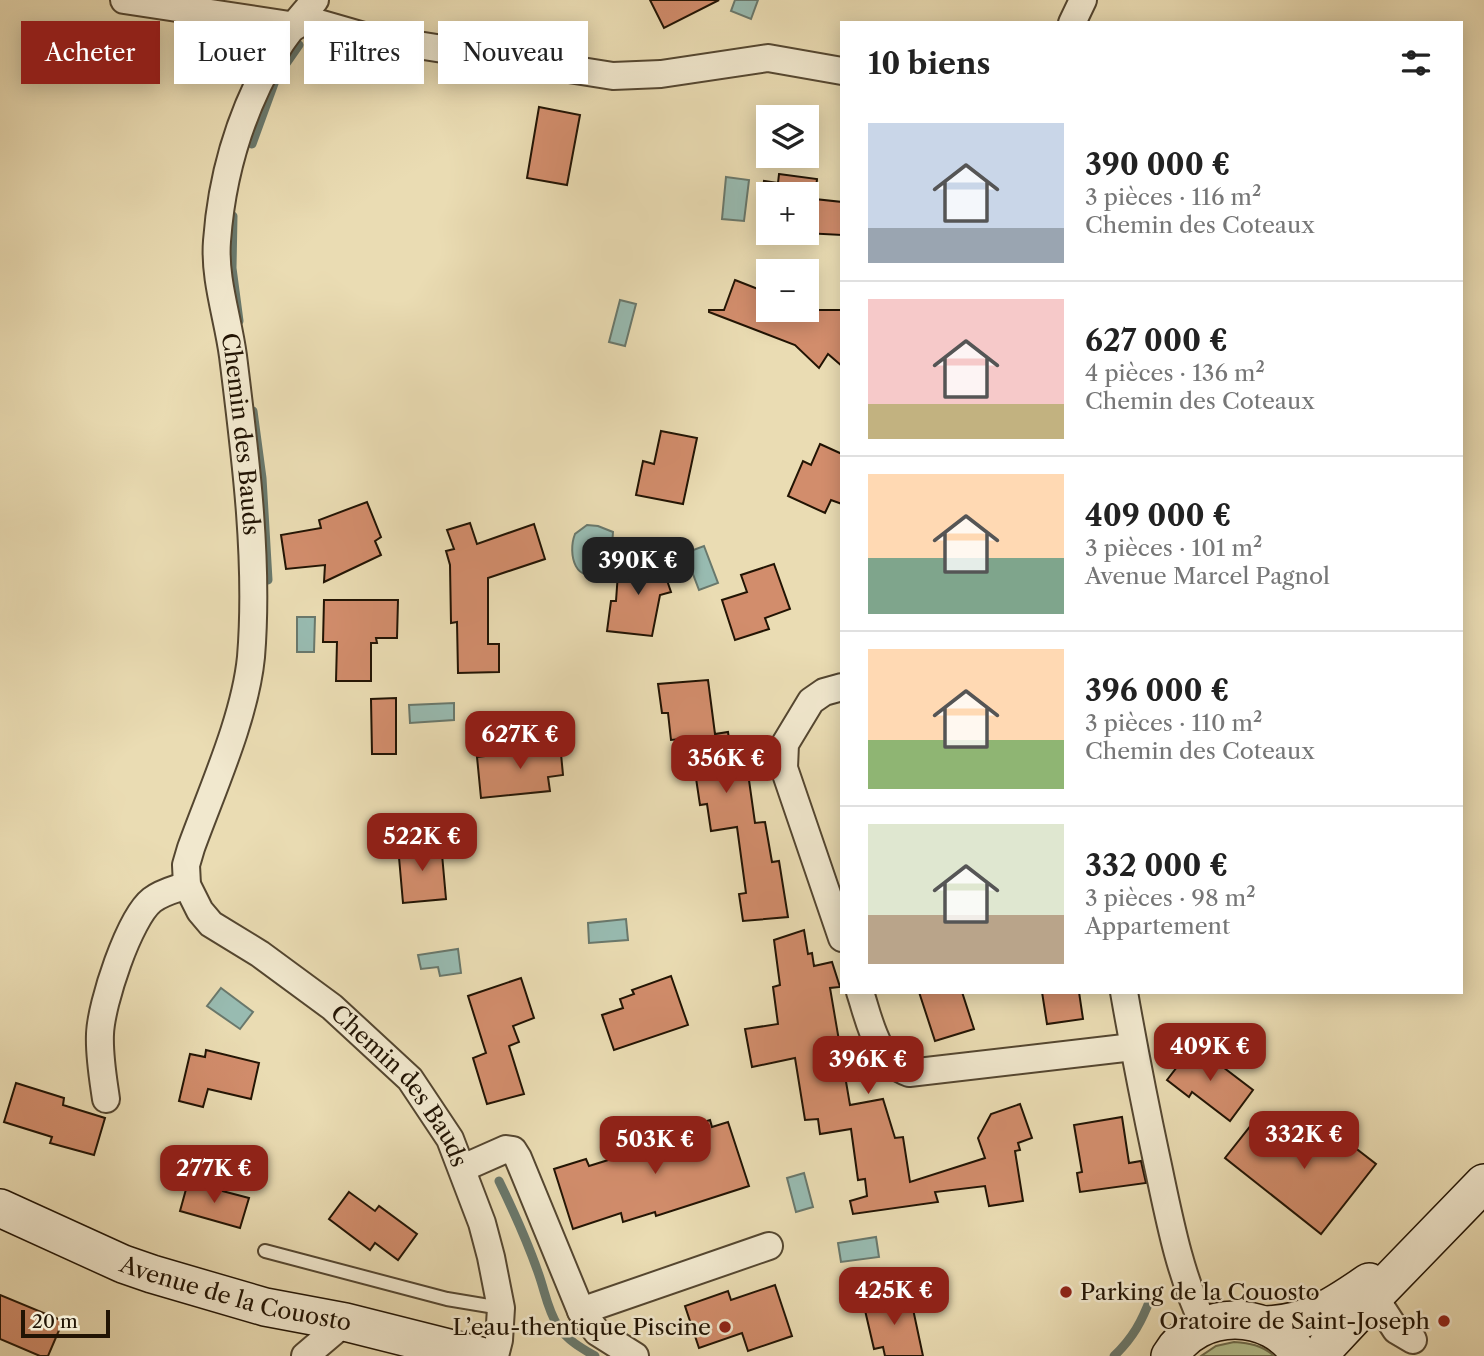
<!DOCTYPE html>
<html lang="fr">
<meta charset="utf-8">
<style>
:root{--surface:#fff;--page:#f6f6f6;--text:#222;--muted:#767676;--line:#e0e0e0;--accent:#8f2418}
body{margin:0;font-family:"Libre Caslon Text",serif;background:var(--page);color:var(--text);height:100vh;display:flex;flex-direction:column;font-size:26px;white-space:nowrap}
*{box-sizing:border-box;margin:0}
p{font-size:23px;color:var(--muted)}
.icon{flex:none;width:38px;height:38px;fill:none;stroke:currentColor;stroke-width:2;stroke-linecap:round;stroke-linejoin:round}
.map{position:relative;flex:1;overflow:hidden}
.sheet{position:absolute;left:840px;top:21px;width:623px;height:973px;display:flex;flex-direction:column;background:var(--surface);border-radius:0px;box-shadow:0 4px 18px #0003}
.sheet>*{flex:none}
.guide{position:absolute;left:21px;top:21px;width:665px;height:63px;display:flex;gap:14px}
.fabs{position:absolute;left:756px;top:105px;display:grid;gap:14px}
.fabs a{display:grid;place-items:center;width:63px;height:63px;border-radius:0px;background:var(--surface);box-shadow:0 4px 18px #0003;font-size:35px}
.scale{position:absolute;left:21px;bottom:18px;width:89px;box-sizing:border-box;padding-left:7px;border:4px solid #221404;border-top:0;font-size:19px;line-height:24px;white-space:nowrap;color:#221404;-webkit-text-stroke:5px #f1e8ce;paint-order:stroke}
.price{position:absolute;translate:-50% -60px;padding:0 16px;border-radius:14px;background:var(--accent);color:#fff;font-size:23px;line-height:46px;filter:drop-shadow(0 2px 4px #0008)}
.price::after{content:'';position:absolute;left:50%;top:42px;width:21px;height:16px;margin-left:-10px;background:inherit;clip-path:polygon(0 0,100% 0,50% 100%)}
.price.on{background:#222;color:#fff}
ul{padding:0;list-style:none}
li{display:flex;align-items:center;gap:21px;height:175px;padding:0 28px}
li+li{border-top:2px solid var(--line)}
li span{display:grid;place-items:center;flex:none;width:196px;height:140px;border-radius:0px;color:#555}
li>.icon{margin-inline-start:auto}
span .icon{width:84px;height:84px;fill:#fffc;stroke-width:1}
li b{font-size:30px}
h2{display:flex;justify-content:space-between;align-items:center;height:84px;padding:0 28px;font-size:30px}
.pill{padding:0 24px;border-radius:0px;background:var(--surface);box-shadow:0 4px 18px #0003;font-size:24px;line-height:63px}
.pill.on{background:var(--accent);color:#fff}
.map>svg:first-child{display:block}
.green{fill:#b4c18f;stroke:#6b6a4a;stroke-width:2}
.water{fill:#98bbb1;stroke:#69786c;stroke-width:2}
.lines{fill:none;stroke-linecap:round;stroke-linejoin:round}
.stream{stroke:#69786c;stroke-width:9}
.building{fill:#d28d6c;stroke:#221404;stroke-width:2}
.lane-casing{stroke:#544630;stroke-width:16}
.street-casing{stroke:#544630;stroke-width:30}
.secondary-casing{stroke:#221404;stroke-width:40}
.lane{stroke:#f1e8ce;stroke-width:12}
.street{stroke:#f1e8ce;stroke-width:26}
.secondary{stroke:#f1e8ce;stroke-width:37}
.poi-dot{fill:#8f2418;stroke:#f1e8ce;stroke-width:2.5}
.labels{text-anchor:middle;stroke-width:5;stroke-linejoin:round;paint-order:stroke}
.street-label{font-size:23px;fill:#221404;stroke:#f1e8ce}
.poi-label{font-size:23px;fill:#221404;stroke:#f1e8ce;text-anchor:end}
</style>
<div class="map">
<svg width="1484" height="1356" viewBox="0 0 1484 1356">
<rect width="100%" height="100%" fill="#eadcb3"/>
<filter id="stains"><feTurbulence type="fractalNoise" baseFrequency=".00286" numOctaves="4"/><feColorMatrix values="0 0 0 0 .2 0 0 0 0 .09 0 0 0 0 .02 0 0 0 .5 -.17"/></filter>
<radialGradient id="worn" r=".72"><stop offset=".6" stop-color="#630" stop-opacity="0"/><stop offset="1" stop-color="#630" stop-opacity=".3"/></radialGradient>
<!-- green -->
<path class="green" d="M 1234,1342 C 1249,1343 1262,1345 1274,1356 L 1201,1356 L 1216,1346 Z"/>
<!-- water -->
<g class="water">
<path d="M 735,0 L 758,0 L 751,19 L 731,11 Z"/>
<path d="M 726,177 L 749,180 L 744,221 L 722,219 Z"/>
<path d="M 620,300 L 636,304 L 625,346 L 609,342 Z"/>
<path d="M 587,525 L 598,526 L 613,532 L 612,546 L 604,548 L 602,551 L 604,562 L 603,569 C 576,588 567,554 575,534 Z"/>
<path d="M 704,546 L 718,583 L 699,590 L 685,553 Z"/>
<path d="M 297,617 L 315,617 L 314,652 L 297,652 Z"/>
<path d="M 454,703 L 454,720 L 410,723 L 409,705 Z"/>
<path d="M 626,919 L 628,940 L 589,943 L 588,923 Z"/>
<path d="M 458,949 L 461,973 L 440,976 L 438,967 L 421,969 L 418,955 Z"/>
<path d="M 221,988 L 253,1012 L 240,1029 L 207,1006 Z"/>
<path d="M 804,1173 L 813,1207 L 796,1212 L 787,1178 Z"/>
<path d="M 876,1237 L 879,1257 L 841,1262 L 838,1243 Z"/>
</g>
<g class="lines">
<!-- stream -->
<g class="stream">
<path d="M 252,144 L 276,78 L 299,45"/>
<path d="M 233,216 L 232,268 L 239,321"/>
<path d="M 253,411 L 262,478 L 268,580"/>
<path d="M 499,1181 C 514,1212 528,1243 539,1275 C 545,1292 548,1311 558,1326 C 567,1340 581,1348 595,1356"/>
<path d="M 1114,1356 C 1133,1338 1142,1321 1151,1297"/>
</g>
</g>
<!-- building -->
<g class="building">
<path d="M 650,0 L 719,0 L 664,28 Z"/>
<path d="M 539,107 L 580,115 L 567,185 L 527,178 Z"/>
<path d="M 779,174 L 817,179 L 815,199 L 842,202 L 842,235 L 804,233 L 807,233 L 807,194 L 768,194 L 768,229 L 758,228 L 764,181 L 778,183 Z"/>
<path d="M 735,280 L 768,293 L 768,310 L 842,310 L 842,366 L 828,354 L 819,368 L 795,345 L 709,312 L 709,310 L 724,310 Z"/>
<path d="M 661,431 L 697,438 L 683,504 L 636,495 L 643,461 L 654,464 Z"/>
<path d="M 820,444 L 842,454 L 842,504 L 831,500 L 825,513 L 788,496 L 803,461 L 811,465 Z"/>
<path d="M 367,502 L 381,537 L 375,541 L 381,555 L 324,582 L 325,565 L 286,569 L 281,535 L 321,528 L 319,520 Z"/>
<path d="M 470,523 L 477,544 L 534,524 L 545,559 L 488,578 L 488,644 L 499,644 L 499,672 L 458,673 L 457,622 L 451,623 L 450,565 L 446,551 L 454,549 L 447,530 Z"/>
<path d="M 658,554 L 671,592 L 660,595 L 652,636 L 607,631 L 611,601 L 616,601 L 618,573 L 624,566 Z"/>
<path d="M 774,564 L 790,609 L 765,618 L 769,629 L 735,640 L 722,600 L 747,592 L 741,575 Z"/>
<path d="M 324,600 L 398,600 L 397,638 L 376,638 L 377,643 L 371,643 L 371,681 L 336,681 L 337,642 L 323,642 Z"/>
<path d="M 708,680 L 715,734 L 728,732 L 733,768 L 747,766 L 755,823 L 765,822 L 772,862 L 779,861 L 788,917 L 743,921 L 739,894 L 746,893 L 737,827 L 711,831 L 707,804 L 700,805 L 690,738 L 671,740 L 668,713 L 662,713 L 658,684 Z"/>
<path d="M 396,698 L 396,754 L 372,754 L 371,699 Z"/>
<path d="M 560,743 L 563,775 L 548,777 L 550,791 L 481,798 L 477,757 L 527,751 L 526,747 Z"/>
<path d="M 441,843 L 446,899 L 403,903 L 398,846 Z"/>
<path d="M 804,930 L 808,954 L 812,953 L 814,966 L 832,962 L 840,987 L 830,988 L 850,1105 L 883,1099 L 895,1138 L 903,1137 L 910,1182 L 985,1158 L 978,1138 L 991,1114 L 1020,1104 L 1032,1138 L 1018,1143 L 1020,1150 L 1015,1151 L 1023,1201 L 989,1206 L 985,1186 L 935,1192 L 938,1202 L 853,1214 L 850,1201 L 867,1196 L 865,1179 L 858,1180 L 851,1129 L 820,1134 L 818,1119 L 805,1120 L 795,1058 L 752,1067 L 745,1029 L 778,1024 L 773,987 L 780,985 L 774,940 Z"/>
<path d="M 671,976 L 688,1025 L 614,1050 L 602,1015 L 623,1008 L 620,999 L 634,994 L 632,990 Z"/>
<path d="M 521,978 L 534,1018 L 513,1026 L 519,1042 L 509,1046 L 524,1094 L 487,1104 L 473,1058 L 486,1053 L 468,996 Z"/>
<path d="M 919,992 L 962,992 L 974,1029 L 935,1041 Z"/>
<path d="M 1042,992 L 1079,992 L 1083,1019 L 1047,1024 Z"/>
<path d="M 1194,1045 L 1253,1090 L 1230,1121 L 1192,1092 L 1189,1097 L 1167,1080 Z"/>
<path d="M 206,1050 L 259,1063 L 251,1099 L 208,1089 L 203,1107 L 179,1101 L 190,1054 L 205,1057 Z"/>
<path d="M 16,1083 L 64,1098 L 63,1105 L 105,1118 L 94,1155 L 50,1143 L 52,1137 L 4,1122 Z"/>
<path d="M 1314,1116 L 1376,1164 L 1321,1234 L 1225,1158 L 1252,1124 L 1287,1151 Z"/>
<path d="M 1122,1117 L 1129,1163 L 1141,1161 L 1146,1183 L 1080,1192 L 1077,1173 L 1082,1172 L 1074,1125 Z"/>
<path d="M 710,1120 L 712,1127 L 728,1122 L 749,1186 L 656,1216 L 655,1212 L 623,1222 L 621,1213 L 573,1229 L 554,1169 L 586,1159 L 589,1166 L 634,1152 L 632,1145 Z"/>
<path d="M 188,1182 L 249,1198 L 240,1228 L 180,1211 Z"/>
<path d="M 349,1192 L 375,1211 L 379,1206 L 417,1234 L 398,1260 L 375,1243 L 370,1250 L 329,1219 Z"/>
<path d="M 775,1285 L 792,1336 L 748,1351 L 742,1333 L 699,1348 L 685,1306 L 728,1291 L 731,1300 Z"/>
<path d="M 0,1295 L 63,1321 L 48,1356 L 40,1356 L 0,1339 Z"/>
<path d="M 910,1295 L 923,1356 L 885,1356 L 883,1347 L 874,1349 L 864,1306 Z"/>
</g>
<g class="lines">
<defs>
<path id="lane" d="M 265,1251 L 447,1299 L 501,1308"/>
<g id="street">
<path d="M 124,0 L 296,26"/>
<path id="s1" d="M 315,0 C 303,15 289,30 279,46 C 243,105 222,172 217,241 C 214,279 228,318 233,356 C 245,453 259,559 251,657 C 245,718 212,790 191,848 L 186,865 L 187,885 L 200,911 L 211,924 L 260,954 L 332,1007 L 410,1079 L 450,1139 L 482,1223 L 491,1257 L 501,1308 L 499,1340 L 495,1356"/>
<path d="M 301,18 L 367,37 L 613,76 L 661,74 L 768,58 L 842,71"/>
<path d="M 1072,23 L 1083,0"/>
<path d="M 842,687 L 824,692 L 811,701 L 785,744 L 784,768 L 842,938"/>
<path d="M 860,992 C 870,1022 876,1061 909,1073 L 1133,1047"/>
<path d="M 1124,992 C 1134,1049 1145,1105 1157,1161 C 1169,1217 1179,1273 1204,1325"/>
<path d="M 106,1099 C 103,1078 99,1056 100,1034 C 101,1004 129,918 152,900 C 162,892 176,889 187,885"/>
<path d="M 463,1168 L 506,1149 L 513,1150 L 518,1158 L 581,1311 L 597,1332 L 635,1356"/>
<path d="M 1366,1284 L 1396,1330 L 1413,1340"/>
<path d="M 581,1311 L 769,1246"/>
<path d="M 305,1356 L 345,1322"/>
</g>
<g id="secondary">
<path id="s2" d="M 0,1208 L 123,1264 L 152,1274 L 265,1307 L 345,1322 L 480,1356"/>
<path d="M 1266,1325 C 1310,1323 1334,1306 1369,1282"/>
<path d="M 1170,1356 C 1198,1308 1272,1308 1300,1356"/>
<path d="M 1322,1356 L 1327,1346 L 1355,1316 L 1484,1183"/>
</g>
</defs>
<!-- lane casing -->
<use href="#lane" class="lane-casing"/>
<!-- street casing -->
<use href="#street" class="street-casing"/>
<!-- secondary casing -->
<use href="#secondary" class="secondary-casing"/>
<!-- lane -->
<use href="#lane" class="lane"/>
<!-- street -->
<use href="#street" class="street"/>
<!-- secondary -->
<use href="#secondary" class="secondary"/>
</g>
<!-- markers -->
<g class="poi-dot">
<circle cx="1066" cy="1292" r="7"/>
<circle cx="1444" cy="1321" r="7"/>
<circle cx="725" cy="1327" r="7"/>
</g>
<g class="labels">
<!-- street labels -->
<g class="street-label">
<text dy="8" stroke="none"><textPath href="#s1" startOffset="460">Chemin des Bauds</textPath></text>
<text dy="8" stroke="none"><textPath href="#s1" startOffset="1220">Chemin des Bauds</textPath></text>
<text dy="8" stroke="none"><textPath href="#s2" startOffset="252">Avenue de la Couosto</textPath></text>
</g>
<!-- poi labels -->
<g class="poi-label">
<text x="1080" y="1300" text-anchor="start">Parking de la Couosto</text>
<text x="1430" y="1329">Oratoire de Saint-Joseph</text>
<text x="711" y="1335">L’eau-thentique Piscine</text>
</g>
</g>
<rect width="100%" height="100%" filter="url(#stains)"/>
<rect width="100%" height="100%" fill="url(#worn)"/>
</svg>
<div class="fabs">
<a><svg class="icon" aria-label="layers" viewBox="0 0 24 24"><path d="M12 4l9 5-9 5-9-5zM3 14l9 5 9-5"/></svg></a>
<a>+</a>
<a>−</a>
</div>
<div class="scale">20 m</div>
<b class="price on" style="left:638px;top:597px">390K €</b>
<b class="price" style="left:520px;top:771px">627K €</b>
<b class="price" style="left:726px;top:795px">356K €</b>
<b class="price" style="left:422px;top:873px">522K €</b>
<b class="price" style="left:1210px;top:1083px">409K €</b>
<b class="price" style="left:868px;top:1096px">396K €</b>
<b class="price" style="left:1304px;top:1171px">332K €</b>
<b class="price" style="left:655px;top:1176px">503K €</b>
<b class="price" style="left:214px;top:1205px">277K €</b>
<b class="price" style="left:894px;top:1327px">425K €</b>
<div class="guide">
<a class="pill on">Acheter</a>
<a class="pill">Louer</a>
<a class="pill">Filtres</a>
<a class="pill">Nouveau</a>
</div>
<section class="sheet">
<h2>10 biens<svg class="icon" aria-label="filters" viewBox="0 0 24 24"><path d="M4 7h16M4 17h16"/><circle cx="9" cy="7" r="2"/><circle cx="15" cy="17" r="2"/></svg></h2>
<ul>
<li><span style="background:linear-gradient(#c9d6e8 75%,#9aa5b1 0)"><svg class="icon" aria-label="home" viewBox="0 0 24 24"><path d="M3 11l9-7 9 7M6 9v11h12V9"/></svg></span><div><b>390 000 €</b><p>3 pièces · 116 m²</p><p>Chemin des Coteaux</p></div></li>
<li><span style="background:linear-gradient(#f6c9c9 75%,#c2b280 0)"><svg class="icon" aria-label="home" viewBox="0 0 24 24"><path d="M3 11l9-7 9 7M6 9v11h12V9"/></svg></span><div><b>627 000 €</b><p>4 pièces · 136 m²</p><p>Chemin des Coteaux</p></div></li>
<li><span style="background:linear-gradient(#ffd9b3 60%,#7fa58c 0)"><svg class="icon" aria-label="home" viewBox="0 0 24 24"><path d="M3 11l9-7 9 7M6 9v11h12V9"/></svg></span><div><b>409 000 €</b><p>3 pièces · 101 m²</p><p>Avenue Marcel Pagnol</p></div></li>
<li><span style="background:linear-gradient(#ffd9b3 65%,#8fb573 0)"><svg class="icon" aria-label="home" viewBox="0 0 24 24"><path d="M3 11l9-7 9 7M6 9v11h12V9"/></svg></span><div><b>396 000 €</b><p>3 pièces · 110 m²</p><p>Chemin des Coteaux</p></div></li>
<li><span style="background:linear-gradient(#dfe7d0 65%,#b9a48a 0)"><svg class="icon" aria-label="home" viewBox="0 0 24 24"><path d="M3 11l9-7 9 7M6 9v11h12V9"/></svg></span><div><b>332 000 €</b><p>3 pièces · 98 m²</p><p>Appartement</p></div></li>
</ul>
</section>
</div>
